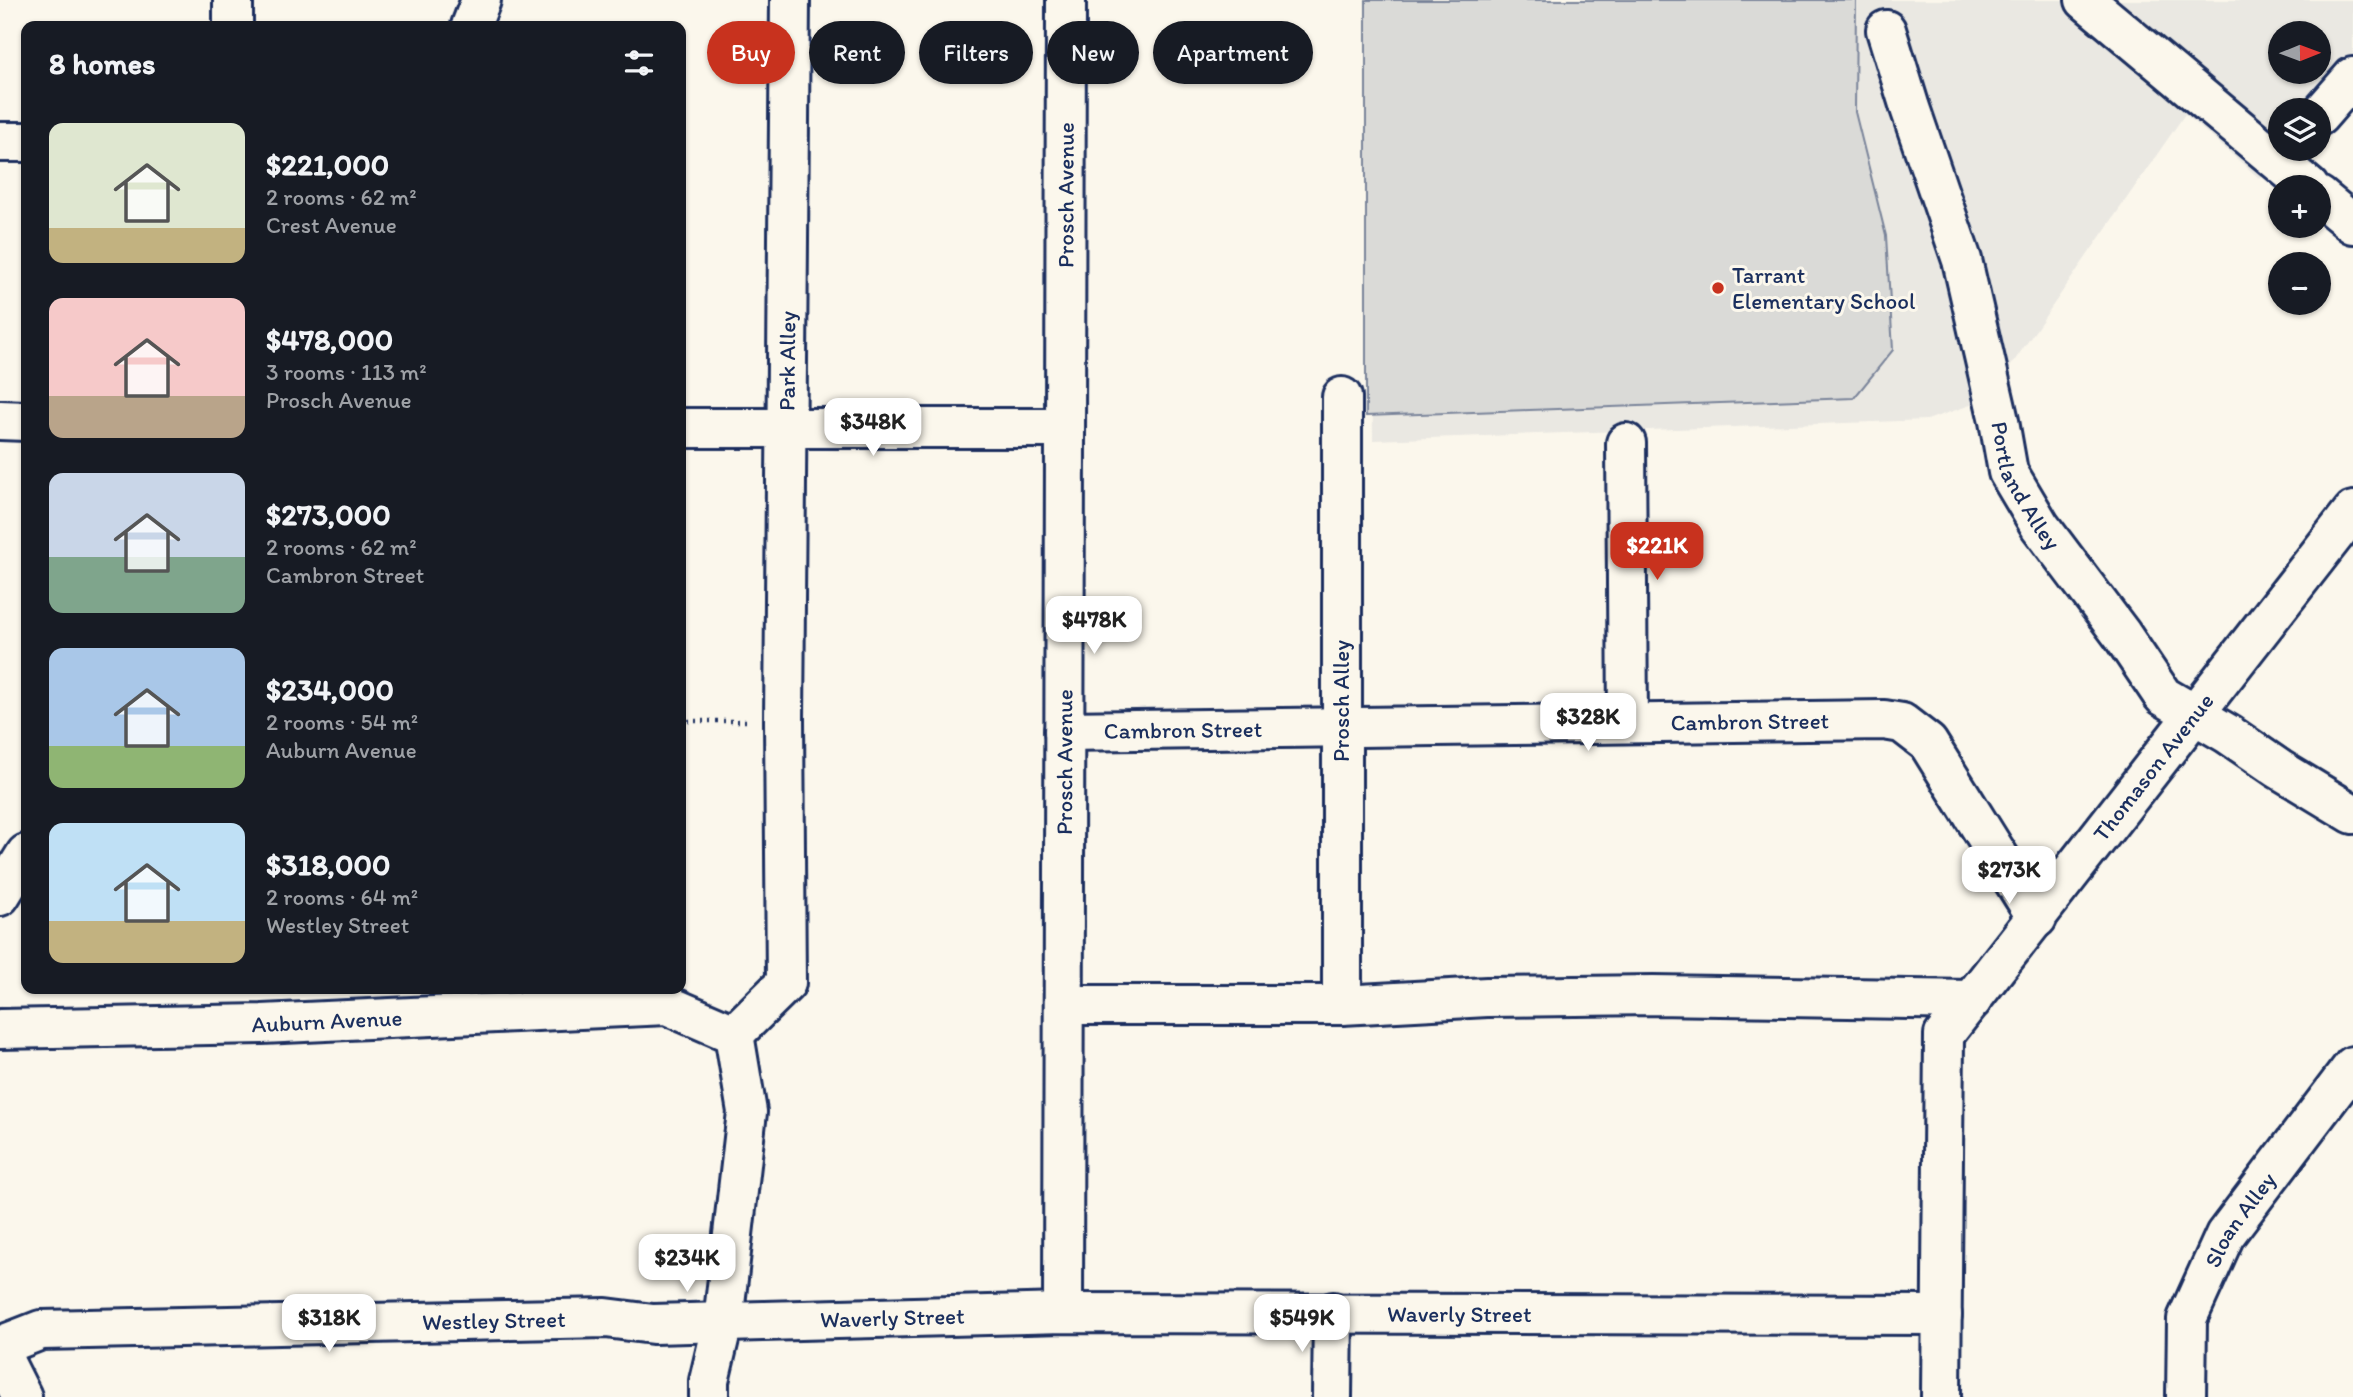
<!DOCTYPE html>
<meta charset="utf-8">
<style>
:root{--surface:#171b24;--page:#20242c;--text:#f1f3f6;--muted:#9ea1a6;--accent:#c8321e}
body{margin:0;font-family:Itim,sans-serif;background:var(--page);color:var(--text);height:100vh;display:flex;flex-direction:column;font-size:26px;white-space:nowrap}
*{box-sizing:border-box;margin:0}
p{font-size:23px;color:var(--muted)}
.icon{flex:none;width:38px;height:38px;fill:none;stroke:currentColor;stroke-width:2;stroke-linecap:round;stroke-linejoin:round}
.map{position:relative;flex:1;overflow:hidden}
.sheet{position:absolute;left:21px;top:21px;width:665px;height:973px;display:flex;flex-direction:column;background:var(--surface);border-radius:14px;box-shadow:0 2px 5px #0004}
.sheet>*{flex:none}
.guide{position:absolute;left:707px;top:21px;width:665px;height:63px;display:flex;gap:14px}
.needle{width:46px;rotate:89deg}
.buttons{position:absolute;left:2268px;top:21px;display:grid;gap:14px}
.buttons a{display:grid;place-items:center;width:63px;height:63px;border-radius:50%;background:var(--surface);box-shadow:0 2px 5px #0004;font-size:35px}
.price{position:absolute;translate:-50% -60px;padding:0 16px;border-radius:14px;background:#fff;color:#222;font-size:23px;line-height:46px;filter:drop-shadow(0 2px 4px #0008)}
.price::after{content:'';position:absolute;left:50%;top:42px;width:21px;height:16px;margin-left:-10px;background:inherit;clip-path:polygon(0 0,100% 0,50% 100%)}
.price.on{background:var(--accent);color:#fff}
ul{padding:0;list-style:none}
li{display:flex;align-items:center;gap:21px;height:175px;padding:0 28px}
li span{display:grid;place-items:center;flex:none;width:196px;height:140px;border-radius:14px;color:#555}
li>.icon{margin-inline-start:auto}
span .icon{width:84px;height:84px;fill:#fffc;stroke-width:1}
li b{font-size:30px}
h2{display:flex;justify-content:space-between;align-items:center;height:84px;padding:0 28px;font-size:30px}
.tag{padding:0 24px;border-radius:32px;background:var(--surface);box-shadow:0 2px 5px #0004;font-size:24px;line-height:63px}
.tag.on{background:var(--accent);color:#fff}
.map>svg:first-child{display:block}
.built{fill:#eae8e2;fill-rule:evenodd}
.green{fill:#dadad7;stroke:#7a849a;stroke-width:2}
.lines{fill:none;stroke-linecap:round;stroke-linejoin:round}
.minor-casing{stroke:#1b2f5e;stroke-width:44}
.path{stroke:#1b2f5e;stroke-width:4.5;stroke-dasharray:2 5;stroke-linecap:butt}
.minor{stroke:#fbf7ec;stroke-width:38}
.poi-dot{fill:#c8321e;stroke:#fbf7ec;stroke-width:2.5}
.labels{text-anchor:middle;stroke-width:6;stroke-linejoin:round;paint-order:stroke}
.street-label{font-size:23px;fill:#1b2f5e;stroke:#fbf7ec}
.poi-label{font-size:23px;fill:#1b2f5e;stroke:#fbf7ec;text-anchor:start}
</style>
<div class="map">
<svg width="2353" height="1397" viewBox="0 0 2353 1397">
<rect width="100%" height="100%" fill="#fbf7ec"/>
<filter id="ink" filterUnits="userSpaceOnUse"><feTurbulence type="fractalNoise" baseFrequency=".0143" numOctaves="2"/><feDisplacementMap in="SourceGraphic" scale="14" xChannelSelector="R" yChannelSelector="G"/><feConvolveMatrix kernelMatrix="1 2 1 2 8 2 1 2 1" color-interpolation-filters="sRGB"/></filter>
<g filter="url(#ink)">
<!-- built -->
<path class="built" d="M 1368,0 L 2353,0 L 2353,66 L 2316,110 L 2280,110 L 2280,149 L 2284,149 L 2259,178 L 2185,114 L 1988,399 L 1927,420 L 1373,440 ZM 2280,33 L 2319,33 L 2319,72 L 2280,72 Z"/>
<!-- green -->
<path class="green" d="M 1366,0 L 1856,0 L 1855,112 L 1886,236 L 1893,350 L 1854,398 L 1366,416 Z"/>
<g class="lines">
<defs>
<g id="minor">
<path d="M 2085,0 L 2309,187"/>
<path d="M 233,26 L 233,0"/>
<path d="M 471,26 L 481,0"/>
<path id="s1" d="M 1886,30 L 1910,108 L 1962,260 L 1999,421 L 2008,472 L 2040,526 L 2122,635 L 2163,696 L 2228,734 L 2279,769 L 2353,814"/>
<path d="M 2319,116 L 2353,77"/>
<path d="M 0,142 L 26,142"/>
<path d="M 2319,196 L 2353,224"/>
<path d="M 0,420 L 26,421"/>
<path d="M 681,428 L 1065,428"/>
<path d="M 1626,443 L 1628,722"/>
<path id="s2" d="M 1064,731 C 1338,729 1611,722 1884,720 L 1902,723 L 1928,743 L 2037,918"/>
<path d="M 0,896 L 26,854"/>
<path d="M 1064,1005 L 1342,1005 L 1487,997 L 1653,995 L 1972,1000"/>
<path d="M 1342,1005 L 1342,397"/>
<path id="s3" d="M 0,1029 L 262,1024 L 667,1005 L 734,1034 L 747,1112 L 723,1322 L 709,1381 L 709,1397"/>
<path id="s4" d="M 734,1034 L 786,983 L 784,721 L 790,0"/>
<path id="s5" d="M 1063,1313 L 1066,0"/>
<path id="s6" d="M 0,1346 L 41,1330 L 606,1318 L 653,1324 L 1063,1313 L 1942,1315"/>
<path d="M 0,1353 L 22,1397"/>
<path d="M 1332,1397 L 1333,1312"/>
<path id="s7" d="M 1941,1397 L 1944,1035 L 2353,511"/>
<path id="s8" d="M 2186,1397 L 2187,1319 L 2225,1235 L 2353,1066"/>
</g>
</defs>
<!-- minor casing -->
<use href="#minor" class="minor-casing"/>
<!-- path -->
<path class="path" d="M 681,721 L 748,721"/>
<!-- minor -->
<use href="#minor" class="minor"/>
</g>
</g>
<!-- markers -->
<circle class="poi-dot" cx="1718" cy="288" r="7"/>
<g class="labels">
<!-- street labels -->
<g class="street-label">
<text dy="8" stroke="none"><textPath href="#s5" startOffset="1118">Prosch Avenue</textPath></text>
<text dy="8" stroke="none"><textPath href="#s4" startOffset="695">Park Alley</textPath></text>
<text dy="8" stroke="none"><textPath href="#s1" startOffset="478">Portland Alley</textPath></text>
<text transform="translate(1341 701) rotate(-90)" y="8">Prosch Alley</text>
<text dy="8" stroke="none"><textPath href="#s2" startOffset="686">Cambron Street</textPath></text>
<text dy="8" stroke="none"><textPath href="#s2" startOffset="119">Cambron Street</textPath></text>
<text dy="8" stroke="none"><textPath href="#s5" startOffset="551">Prosch Avenue</textPath></text>
<text dy="8" stroke="none"><textPath href="#s7" startOffset="702">Thomason Avenue</textPath></text>
<text dy="8" stroke="none"><textPath href="#s3" startOffset="327">Auburn Avenue</textPath></text>
<text dy="8" stroke="none"><textPath href="#s8" startOffset="191">Sloan Alley</textPath></text>
<text dy="8" stroke="none"><textPath href="#s6" startOffset="1463">Waverly Street</textPath></text>
<text dy="8" stroke="none"><textPath href="#s6" startOffset="896">Waverly Street</textPath></text>
<text dy="8" stroke="none"><textPath href="#s6" startOffset="497">Westley Street</textPath></text>
</g>
<!-- poi labels -->
<g class="poi-label">
<text x="1732" y="283">Tarrant<tspan x="1732" dy="26">Elementary School</tspan></text>
</g>
</g>
</svg>
<div class="buttons">
<a><svg class="needle" viewBox="-14 -14 28 28"><path d="M0-13l5 13h-10z" fill="#e53935"/><path d="M0 13l5-13h-10z" fill="#9ea1a6"/></svg></a>
<a><svg class="icon" aria-label="layers" viewBox="0 0 24 24"><path d="M12 4l9 5-9 5-9-5zM3 14l9 5 9-5"/></svg></a>
<a>+</a>
<a>−</a>
</div>
<b class="price" style="left:873px;top:458px">$348K</b>
<b class="price on" style="left:1657px;top:582px">$221K</b>
<b class="price" style="left:1094px;top:656px">$478K</b>
<b class="price" style="left:1588px;top:753px">$328K</b>
<b class="price" style="left:2009px;top:906px">$273K</b>
<b class="price" style="left:687px;top:1294px">$234K</b>
<b class="price" style="left:329px;top:1354px">$318K</b>
<b class="price" style="left:1302px;top:1354px">$549K</b>
<div class="guide">
<a class="tag on">Buy</a>
<a class="tag">Rent</a>
<a class="tag">Filters</a>
<a class="tag">New</a>
<a class="tag">Apartment</a>
</div>
<section class="sheet">
<h2>8 homes<svg class="icon" aria-label="filters" viewBox="0 0 24 24"><path d="M4 7h16M4 17h16"/><circle cx="9" cy="7" r="2"/><circle cx="15" cy="17" r="2"/></svg></h2>
<ul>
<li><span style="background:linear-gradient(#dfe7d0 75%,#c2b280 0)"><svg class="icon" aria-label="home" viewBox="0 0 24 24"><path d="M3 11l9-7 9 7M6 9v11h12V9"/></svg></span><div><b>$221,000</b><p>2 rooms · 62 m²</p><p>Crest Avenue</p></div></li>
<li><span style="background:linear-gradient(#f6c9c9 70%,#b9a48a 0)"><svg class="icon" aria-label="home" viewBox="0 0 24 24"><path d="M3 11l9-7 9 7M6 9v11h12V9"/></svg></span><div><b>$478,000</b><p>3 rooms · 113 m²</p><p>Prosch Avenue</p></div></li>
<li><span style="background:linear-gradient(#c9d6e8 60%,#7fa58c 0)"><svg class="icon" aria-label="home" viewBox="0 0 24 24"><path d="M3 11l9-7 9 7M6 9v11h12V9"/></svg></span><div><b>$273,000</b><p>2 rooms · 62 m²</p><p>Cambron Street</p></div></li>
<li><span style="background:linear-gradient(#a9c7e8 70%,#8fb573 0)"><svg class="icon" aria-label="home" viewBox="0 0 24 24"><path d="M3 11l9-7 9 7M6 9v11h12V9"/></svg></span><div><b>$234,000</b><p>2 rooms · 54 m²</p><p>Auburn Avenue</p></div></li>
<li><span style="background:linear-gradient(#bfe0f5 70%,#c2b280 0)"><svg class="icon" aria-label="home" viewBox="0 0 24 24"><path d="M3 11l9-7 9 7M6 9v11h12V9"/></svg></span><div><b>$318,000</b><p>2 rooms · 64 m²</p><p>Westley Street</p></div></li>
</ul>
</section>
</div>
